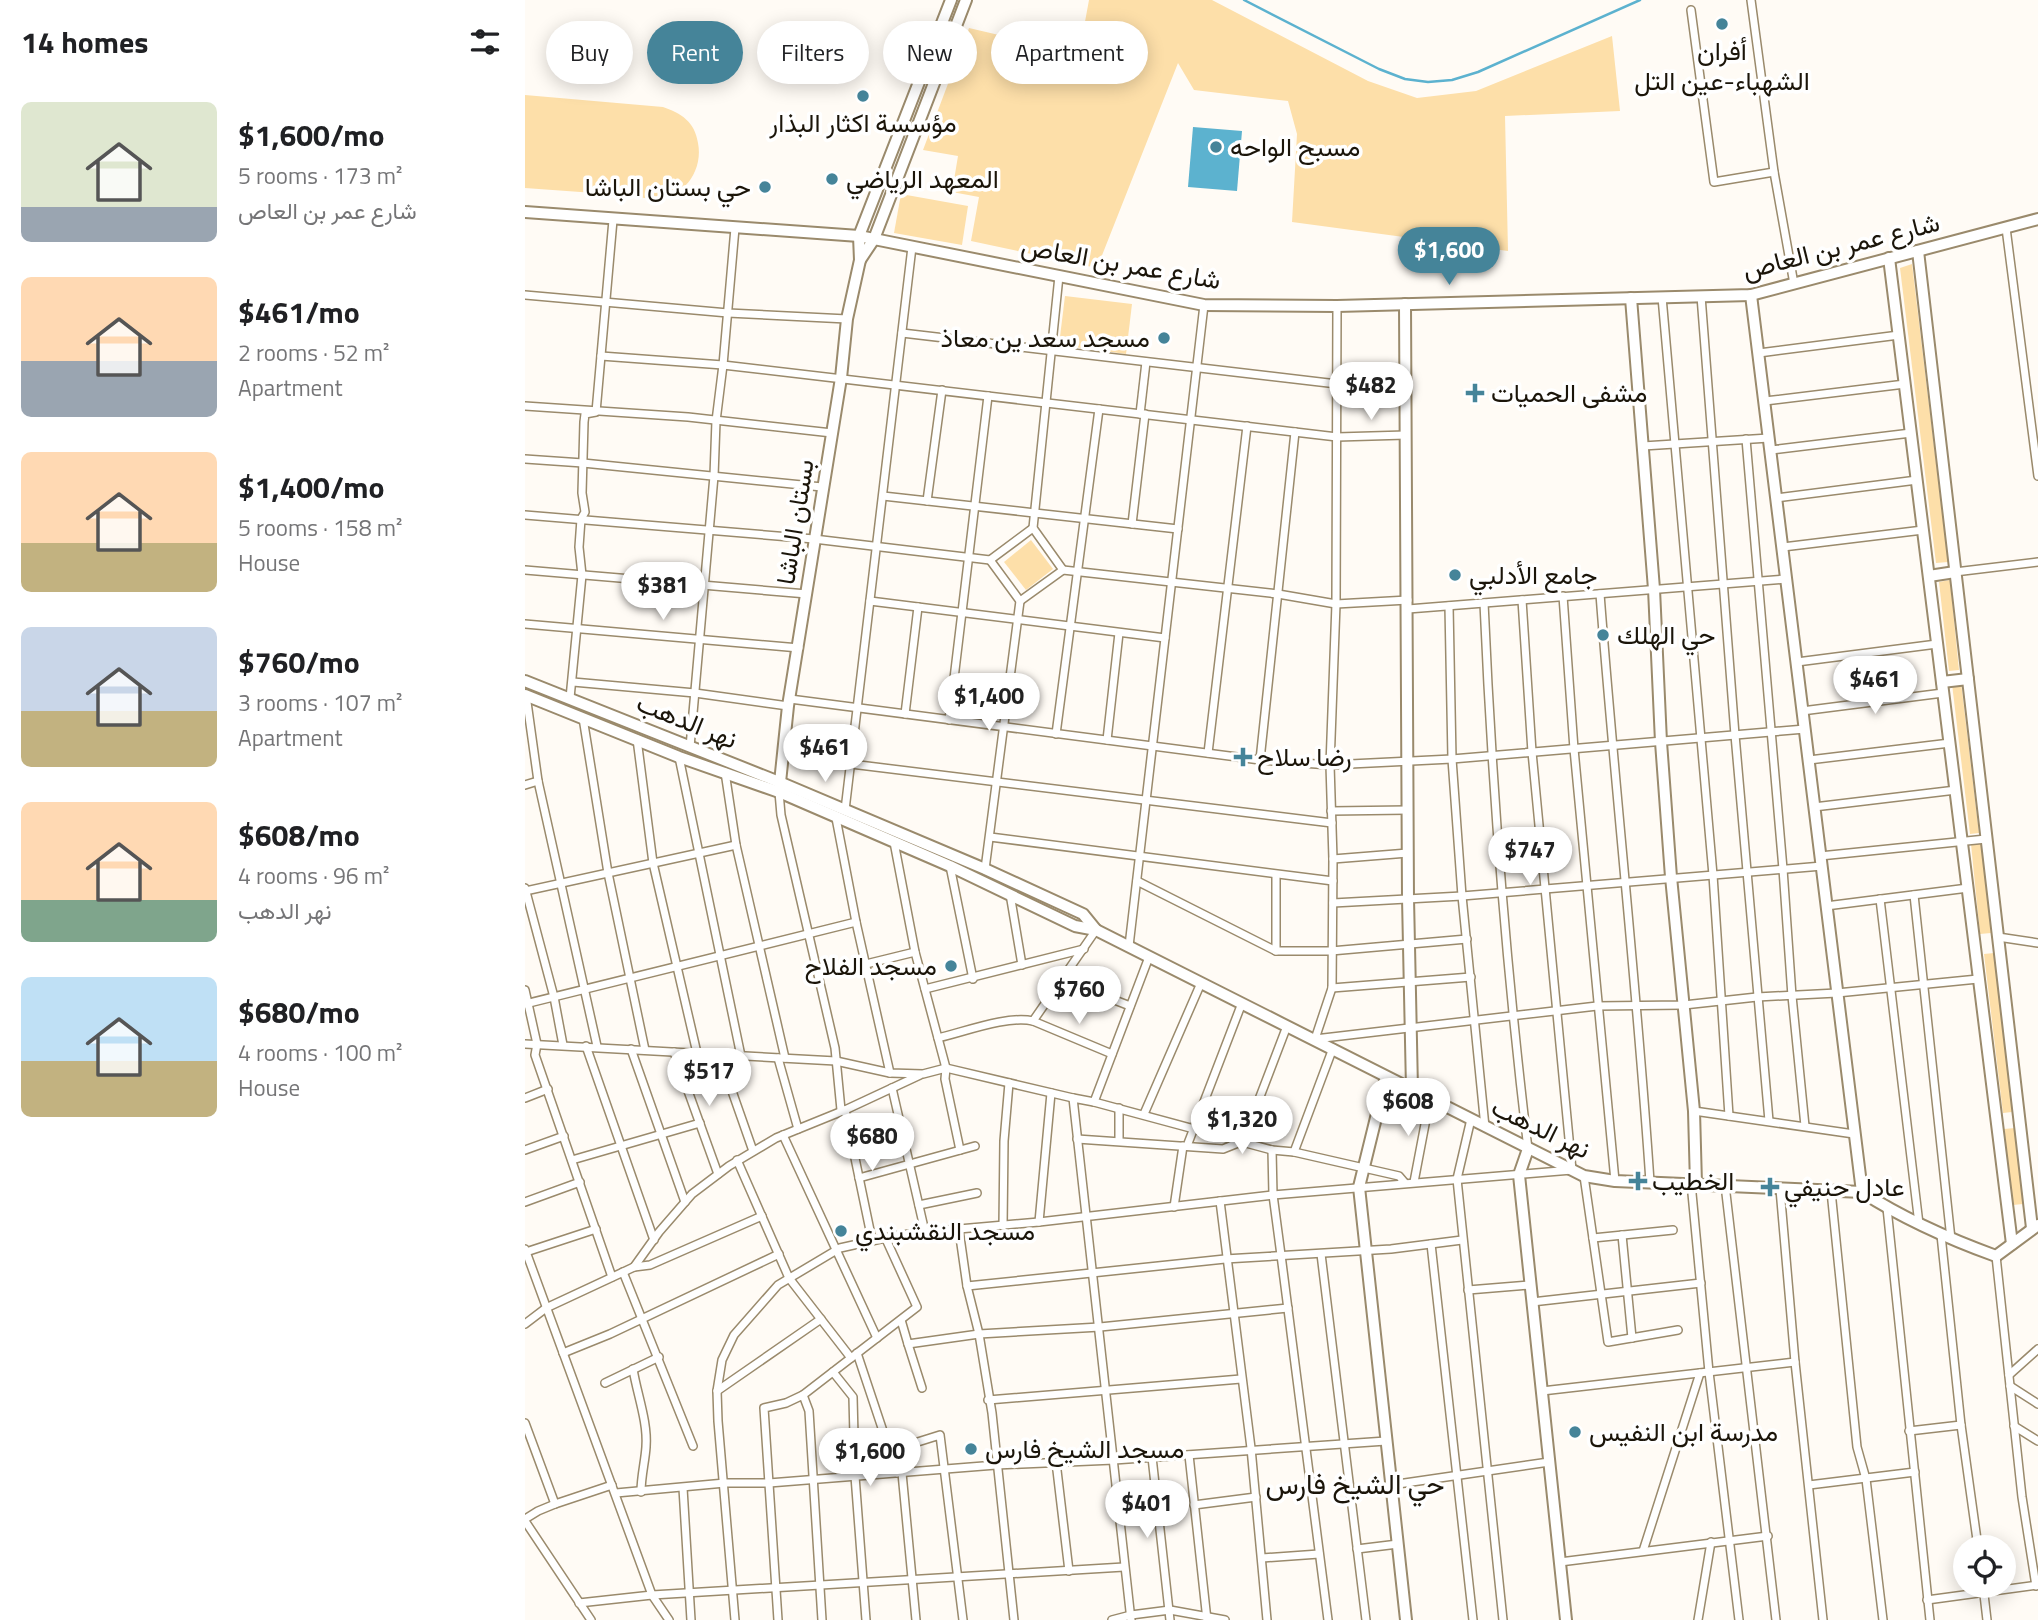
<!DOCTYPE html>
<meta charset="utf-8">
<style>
:root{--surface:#fff;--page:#f6f6f6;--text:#202124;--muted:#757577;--accent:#458499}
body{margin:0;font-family:"Titillium Web",Vazirmatn,sans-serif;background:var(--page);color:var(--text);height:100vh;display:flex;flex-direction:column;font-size:26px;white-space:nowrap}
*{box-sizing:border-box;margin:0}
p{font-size:23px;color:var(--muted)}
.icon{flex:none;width:38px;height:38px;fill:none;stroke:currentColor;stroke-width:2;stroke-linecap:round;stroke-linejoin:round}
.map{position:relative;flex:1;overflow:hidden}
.side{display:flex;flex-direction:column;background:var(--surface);width:525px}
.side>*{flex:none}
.top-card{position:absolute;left:21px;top:21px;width:665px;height:63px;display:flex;gap:14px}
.fabs{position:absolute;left:1428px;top:1535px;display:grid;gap:14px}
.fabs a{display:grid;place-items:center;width:63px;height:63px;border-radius:50%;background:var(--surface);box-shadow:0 4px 18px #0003;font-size:35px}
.price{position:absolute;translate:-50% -60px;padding:0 16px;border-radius:24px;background:#fff;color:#222;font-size:23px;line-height:46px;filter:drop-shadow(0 2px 4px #0008)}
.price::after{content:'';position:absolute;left:50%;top:42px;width:21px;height:16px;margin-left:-10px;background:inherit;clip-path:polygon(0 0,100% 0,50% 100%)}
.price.active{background:var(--accent);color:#fff}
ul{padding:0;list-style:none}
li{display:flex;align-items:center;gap:21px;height:175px;padding:0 21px}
li span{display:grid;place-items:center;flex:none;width:196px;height:140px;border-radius:10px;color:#555}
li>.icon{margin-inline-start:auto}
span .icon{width:84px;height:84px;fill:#fffc;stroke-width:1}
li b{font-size:30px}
h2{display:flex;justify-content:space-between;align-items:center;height:84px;padding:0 21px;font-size:30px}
.chip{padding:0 24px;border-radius:32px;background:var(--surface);box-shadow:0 4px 18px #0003;font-size:24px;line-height:63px}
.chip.active{background:var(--accent);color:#fff}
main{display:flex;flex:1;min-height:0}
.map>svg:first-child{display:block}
.green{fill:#fddfa9}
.water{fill:#5cb2cf}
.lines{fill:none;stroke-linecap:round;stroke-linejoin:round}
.stream{stroke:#5cb2cf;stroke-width:2.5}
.street-casing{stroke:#9a8a6c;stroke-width:10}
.secondary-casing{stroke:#9a8a6c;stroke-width:14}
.street{stroke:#fff;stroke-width:7}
.secondary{stroke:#fff;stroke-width:10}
.poi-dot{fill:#458499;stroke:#fff;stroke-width:2.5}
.labels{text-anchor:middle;stroke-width:7;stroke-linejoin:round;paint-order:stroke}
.poi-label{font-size:26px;fill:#1b150a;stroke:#fff;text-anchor:start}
.street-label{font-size:26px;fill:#1b150a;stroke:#fff}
.neighbourhood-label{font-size:28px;fill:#1b150a;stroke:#fff}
</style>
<main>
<section class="side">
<h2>14 homes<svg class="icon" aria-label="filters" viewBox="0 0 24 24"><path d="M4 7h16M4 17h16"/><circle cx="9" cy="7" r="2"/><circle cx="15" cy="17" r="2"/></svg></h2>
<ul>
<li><span style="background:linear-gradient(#dfe7d0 75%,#9aa5b1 0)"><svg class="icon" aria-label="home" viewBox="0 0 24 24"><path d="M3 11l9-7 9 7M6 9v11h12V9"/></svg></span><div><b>$1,600/mo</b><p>5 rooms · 173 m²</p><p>شارع عمر بن العاص</p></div></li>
<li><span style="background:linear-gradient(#ffd9b3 60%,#9aa5b1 0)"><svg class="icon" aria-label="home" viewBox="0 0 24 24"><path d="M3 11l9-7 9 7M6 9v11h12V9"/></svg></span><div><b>$461/mo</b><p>2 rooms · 52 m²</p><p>Apartment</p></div></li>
<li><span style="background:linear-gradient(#ffd9b3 65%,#c2b280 0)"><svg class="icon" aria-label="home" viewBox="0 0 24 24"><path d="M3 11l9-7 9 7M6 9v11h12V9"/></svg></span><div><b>$1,400/mo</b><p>5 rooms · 158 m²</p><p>House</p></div></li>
<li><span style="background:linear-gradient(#c9d6e8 60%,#c2b280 0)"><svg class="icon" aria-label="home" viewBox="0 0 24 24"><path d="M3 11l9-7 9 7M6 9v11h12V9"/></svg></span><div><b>$760/mo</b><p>3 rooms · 107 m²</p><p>Apartment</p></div></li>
<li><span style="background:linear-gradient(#ffd9b3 70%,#7fa58c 0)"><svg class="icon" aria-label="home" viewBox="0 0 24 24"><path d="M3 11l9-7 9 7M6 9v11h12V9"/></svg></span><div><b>$608/mo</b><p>4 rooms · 96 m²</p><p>نهر الدهب</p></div></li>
<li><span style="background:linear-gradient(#bfe0f5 60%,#c2b280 0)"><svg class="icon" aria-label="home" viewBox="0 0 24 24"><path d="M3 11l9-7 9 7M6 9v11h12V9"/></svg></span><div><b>$680/mo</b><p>4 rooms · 100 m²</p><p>House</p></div></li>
</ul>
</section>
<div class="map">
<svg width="1513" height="1620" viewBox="0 0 1513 1620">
<rect width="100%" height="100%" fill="#fffbf5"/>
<!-- green -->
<g class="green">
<path d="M 564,0 L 687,0 L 843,81 L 892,98 L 951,91 L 1087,36 L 1095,111 L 980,116 L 983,251 L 767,222 L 772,134 L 763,101 L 669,90 L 653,63 L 572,268 L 446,241 L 454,197 L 427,192 L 433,156 L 398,150 L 444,28 L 554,54 Z"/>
<path d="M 0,95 L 138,107 C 156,113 170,122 173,143 C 178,168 162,195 135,198 C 123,200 109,196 97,195 C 65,193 32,190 0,188 Z"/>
<path d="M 376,194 L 443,206 L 437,245 L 369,233 Z"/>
<path d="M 1387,264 L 1423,562 L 1411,563 L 1375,268 Z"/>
<path d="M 540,296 L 607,304 L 601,354 L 534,345 Z"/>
<path d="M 506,540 L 528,569 L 501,590 L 479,562 Z"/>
<path d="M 1425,580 L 1434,670 L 1424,671 L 1414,582 Z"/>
<path d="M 1436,682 L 1454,833 L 1445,834 L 1427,684 Z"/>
<path d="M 1456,843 L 1466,933 L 1455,934 L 1446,844 Z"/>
<path d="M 1469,953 L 1487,1112 L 1478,1113 L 1459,954 Z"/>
<path d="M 1490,1128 L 1498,1204 L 1488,1205 L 1479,1129 Z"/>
</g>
<!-- water -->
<path class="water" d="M 668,127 L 717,131 L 712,191 L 663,187 Z"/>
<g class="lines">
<!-- stream -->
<path class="stream" d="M 719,0 L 854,69 L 880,79 L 903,82 L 927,80 L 953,72 L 1115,0"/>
<defs>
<g id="street">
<path d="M 1226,0 L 1249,172 L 1269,284"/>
<path d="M 1166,10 L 1189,182 L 1249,172"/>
<path d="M 1481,228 L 1513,476"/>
<path d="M 0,295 L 203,313 L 322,319"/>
<path d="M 1176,296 L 1210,735 L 1244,1121"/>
<path d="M 1137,297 L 1188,875 L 1204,1116"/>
<path d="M 812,306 L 811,604 L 805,765 L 808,859 L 807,988 L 790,1039 L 1072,1006 L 1159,1005 L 1232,997 L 1312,993 L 1453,979"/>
<path d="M 377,333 L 812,384"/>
<path d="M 1234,353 L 1374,335"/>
<path d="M 76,356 L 198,365 L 812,437 L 881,435"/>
<path d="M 1240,401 L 1380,384"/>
<path d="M 0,406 L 163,417 L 307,433"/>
<path d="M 615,414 L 621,362"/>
<path d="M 1221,439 L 1258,869 L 1267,996 L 1280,1126"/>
<path d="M 1118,446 L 1244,438"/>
<path d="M 1246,450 L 1386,433"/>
<path d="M 0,459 L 58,463 L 297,487"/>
<path d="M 358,496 L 653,529"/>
<path d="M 1251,498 L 1392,480"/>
<path d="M 402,501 L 417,390"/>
<path d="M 0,515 L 289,539 L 465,560"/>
<path d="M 607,524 L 620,414"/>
<path d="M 1258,547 L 1398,530"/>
<path d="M 0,570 L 282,594"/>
<path d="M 538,570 L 753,594 L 811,604 L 883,600"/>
<path d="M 1430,572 L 1513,562"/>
<path d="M 1075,594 C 1090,790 1112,986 1125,1182"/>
<path d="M 1038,596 L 1049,749 L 1090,1181"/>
<path d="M 345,601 L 640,638"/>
<path d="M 495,601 L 538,570 L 508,528 L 534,276"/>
<path d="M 959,603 C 967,786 981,967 1003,1149"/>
<path d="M 924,606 L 927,759 L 937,896 L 960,1127"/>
<path d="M 883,609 L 1261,579"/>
<path d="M 0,624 L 274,648"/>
<path d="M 1272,662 L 1412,644"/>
<path d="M 48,682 L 170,693 L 263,706"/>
<path d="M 1,695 L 13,781 L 72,1046"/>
<path d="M 45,698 L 57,575 L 54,547 L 56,519 L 60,512 L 57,493 L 59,422 L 60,414 L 71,412 L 88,220"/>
<path d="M 265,699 L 735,760 L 805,765 L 927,759 L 1280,729"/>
<path d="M 1277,711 L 1418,693"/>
<path d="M 380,714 L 393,607"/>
<path d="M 58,718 L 83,873 L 120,1050"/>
<path d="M 424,720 L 463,396"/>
<path d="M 531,734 L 574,409"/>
<path d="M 112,739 L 128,863 L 172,1053"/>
<path d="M 582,740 L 594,633"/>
<path d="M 165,747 L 189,476 L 191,421 L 198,365 L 210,228"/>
<path d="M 683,753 L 722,426"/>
<path d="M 154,757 L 216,1056"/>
<path d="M 735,760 L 770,432"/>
<path d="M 1284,760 L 1425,743"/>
<path d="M 326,764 L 807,823"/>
<path d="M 200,772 L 211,845 L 260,1058"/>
<path d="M 0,785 L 13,781"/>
<path d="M 254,792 L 256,815 L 310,1048 L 316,1110"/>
<path d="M 1289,807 L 1431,790"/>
<path d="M 320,810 L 387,247"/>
<path d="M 806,811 L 883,810"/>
<path d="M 311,818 L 331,922 L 365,1073"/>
<path d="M 465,837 L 808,881"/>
<path d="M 369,842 L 390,952 L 421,1068 L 420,1079 L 435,1150"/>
<path d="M 1295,856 L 1461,839"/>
<path d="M 808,859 L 883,853"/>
<path d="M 425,866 L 448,979"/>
<path d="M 460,869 L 495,601 L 465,560 L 508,528"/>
<path d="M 612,881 L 751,951 L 806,951 L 942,939"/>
<path d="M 0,888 L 29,997 L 38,1045"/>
<path d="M 0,891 L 211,845"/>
<path d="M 485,894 L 497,965"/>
<path d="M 1389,895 L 1426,1239"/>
<path d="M 1355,899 L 1394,1224"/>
<path d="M 808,903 L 937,896 L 1297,866"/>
<path d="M 1301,906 L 1443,888"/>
<path d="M 1473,937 L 1513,943"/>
<path d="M 604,946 L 679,305"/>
<path d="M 751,951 L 751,875"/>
<path d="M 341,964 L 390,952"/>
<path d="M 538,980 L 605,1006"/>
<path d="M 807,988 L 946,977"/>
<path d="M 400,989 L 559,949"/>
<path d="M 0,990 L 12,1044 L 10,1055 L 87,1277"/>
<path d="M 0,1004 L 331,922"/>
<path d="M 508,1021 L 587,1054"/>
<path d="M 413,1038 C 439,1032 483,1015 508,1021 L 571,930"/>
<path d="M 0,1044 L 311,1061 L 365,1073 L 398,1074 L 421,1068 L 548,1098"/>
<path d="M 61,1046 L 129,1240"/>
<path d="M 106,1049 L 160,1202"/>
<path d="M 149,1052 L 193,1174"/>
<path d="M 194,1054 L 228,1151"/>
<path d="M 253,1058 L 273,1129"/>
<path d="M 367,1088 L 400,1232"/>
<path d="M 0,1098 L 23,1089"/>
<path d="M 569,1102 L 747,1150 L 769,1152 L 874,1176 L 880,1183"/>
<path d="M 320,1110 L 347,1240"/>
<path d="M 1169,1111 L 1329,1134"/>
<path d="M 619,1114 L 676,983"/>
<path d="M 946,1119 L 932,1179 L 978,1620"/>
<path d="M 258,1135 L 352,1338"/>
<path d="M 552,1139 L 698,1149 L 718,1141 L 762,1026"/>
<path d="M 594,1141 L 594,1108"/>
<path d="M 662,1146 L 717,1003"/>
<path d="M 0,1150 L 39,1136"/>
<path d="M 747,1150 L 748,1195 L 756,1255 L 803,1620"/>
<path d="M 769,1152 L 808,1048"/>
<path d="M 47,1160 L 175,1123"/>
<path d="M 212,1160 L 264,1278 L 326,1358"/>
<path d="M 1059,1176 L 1083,1342 L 1153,1330"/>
<path d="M 334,1178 L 450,1146"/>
<path d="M 889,1182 L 905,1098"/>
<path d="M 1166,1183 L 1184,1372 L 1214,1620"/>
<path d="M 1200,1185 L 1251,1620"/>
<path d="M 1255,1189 L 1270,1362 L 1298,1620"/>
<path d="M 1306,1191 L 1332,1447 L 1341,1479 L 1358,1620"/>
<path d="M 695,1201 L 726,1448 L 742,1620"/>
<path d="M 0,1202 L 55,1182"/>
<path d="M 394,1205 L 452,1193"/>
<path d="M 649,1207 L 658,1146"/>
<path d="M 1362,1208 L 1405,1620"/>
<path d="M 514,1222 L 526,1093"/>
<path d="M 478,1226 L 479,1141 L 484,1083"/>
<path d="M 434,1230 L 442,1286 L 454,1334 L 467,1413 L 489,1620"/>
<path d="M 1097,1235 L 1107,1338"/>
<path d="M 1416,1235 L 1436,1425 L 1453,1547"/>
<path d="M 1068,1238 L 1148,1230"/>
<path d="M 906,1244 L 948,1620"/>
<path d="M 0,1249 L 127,1595 L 144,1620"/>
<path d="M 1,1252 L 71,1229"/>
<path d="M 796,1254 L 841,1620"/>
<path d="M 1471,1256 L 1497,1497 L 1511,1586"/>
<path d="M 109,1267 L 125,1265 L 237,1216"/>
<path d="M 98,1272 L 168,1446"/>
<path d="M 442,1286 L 700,1259 L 866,1249 L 937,1240"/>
<path d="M 943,1290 L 1005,1285"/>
<path d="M 1007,1302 L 1176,1283"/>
<path d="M 376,1320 L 383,1344 L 454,1334 L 575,1327 L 763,1308"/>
<path d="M 0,1324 L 21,1308 L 109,1267 L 134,1232 L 167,1194 L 204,1166 L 251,1138 L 320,1110 L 395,1075"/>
<path d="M 383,1344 L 397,1388"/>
<path d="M 38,1353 L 85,1334 L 254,1254"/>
<path d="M 332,1353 L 372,1473"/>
<path d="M 108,1369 C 112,1394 123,1422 121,1447 C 120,1462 116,1476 116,1492"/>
<path d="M 308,1372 L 328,1397 L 330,1476 L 341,1620"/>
<path d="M 1484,1375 L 1513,1349"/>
<path d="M 80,1383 L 134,1357"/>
<path d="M 1485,1386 L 1513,1404"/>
<path d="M 192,1391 L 296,1319"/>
<path d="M 1017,1391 L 1270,1362"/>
<path d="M 278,1395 L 284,1411 L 297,1620"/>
<path d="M 463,1400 L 716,1379"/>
<path d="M 0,1423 L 30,1504 L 87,1485"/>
<path d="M 1489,1426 L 1513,1441"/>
<path d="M 1384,1431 L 1436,1425"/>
<path d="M 364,1451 L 415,1435 L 438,1620"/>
<path d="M 664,1455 L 682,1620"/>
<path d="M 627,1457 L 645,1620"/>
<path d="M 531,1462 L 544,1571"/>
<path d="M 377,1473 L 391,1620"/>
<path d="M 866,1485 L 1024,1462"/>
<path d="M 1284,1485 L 1390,1472"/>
<path d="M 158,1488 L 166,1620"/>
<path d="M 91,1493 L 200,1483 L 244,1483 L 471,1465 L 589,1460 L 861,1441"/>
<path d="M 669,1505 L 731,1497"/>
<path d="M 0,1519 L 13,1511 L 30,1504"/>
<path d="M 0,1521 L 66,1620"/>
<path d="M 832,1549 L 873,1544"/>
<path d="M 1118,1551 L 1175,1373"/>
<path d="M 737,1558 L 794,1554"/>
<path d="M 1035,1562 L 1243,1536"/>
<path d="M 1458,1586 L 1462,1620"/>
<path d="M 1402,1600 L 1513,1585"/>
<path d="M 54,1603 L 127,1595 L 599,1567"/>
<path d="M 210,1620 L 193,1421 L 192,1391 L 197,1360 L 209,1335 L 253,1285 L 315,1248 L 369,1236 L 400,1232 L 514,1222 L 748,1195 L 1047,1170 L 1007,752 L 997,600"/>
<path d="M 253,1620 L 239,1408 L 261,1403 L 278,1395 L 392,1307 L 360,1237"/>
<path d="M 587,1620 L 606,1615 L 645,1610 L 700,1620"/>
<path d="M 606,1620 L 548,1098 L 569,1102 L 624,957"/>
<path d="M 1173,1620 L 1186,1542"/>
</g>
<g id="secondary">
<path d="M 0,212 L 334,236 L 679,305 L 812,306 L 1226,295 L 1513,219"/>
<path d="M 1393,251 L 1507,1228"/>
<path d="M 1364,258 L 1487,1244"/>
<path d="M 335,260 L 349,239 L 441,0"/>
<path d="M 1226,295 L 1337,1192"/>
<path d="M 1106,298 L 1129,589 L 1136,742 L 1146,877 L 1169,1111 L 1171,1184"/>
<path d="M 880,304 L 883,898 L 887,1089"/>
<path d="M 1404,576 L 1430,572"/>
<path d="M 0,681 L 254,782 L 460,869 L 558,914 L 571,930"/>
<path d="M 1417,682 L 1443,679"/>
<path d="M 0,695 L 154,757 L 254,792 L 425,866 L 550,926 L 571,930 L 1059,1176 L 1090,1181 L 1337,1192 C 1379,1219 1424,1239 1471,1256 L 1513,1225"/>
<path d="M 254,792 L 263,706 L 316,378 L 322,319 L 335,260 L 334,236 L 426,0"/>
<path d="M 861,1077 L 834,1187 L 881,1620"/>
<path d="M 1003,1149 L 994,1175 L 1041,1620"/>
</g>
</defs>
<!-- street casing -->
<use href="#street" class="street-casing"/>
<!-- secondary casing -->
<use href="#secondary" class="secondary-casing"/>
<!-- street -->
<use href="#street" class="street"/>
<!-- secondary -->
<use href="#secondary" class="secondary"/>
</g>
<!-- markers -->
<g class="poi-dot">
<circle cx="1197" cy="24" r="7"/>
<circle cx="338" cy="96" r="7"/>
<circle cx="691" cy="147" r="7"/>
<circle cx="307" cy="179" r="7"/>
<circle cx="240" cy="187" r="7"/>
<circle cx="639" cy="338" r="7"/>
<path d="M946.5 382.5h7v7h7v7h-7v7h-7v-7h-7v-7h7z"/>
<circle cx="930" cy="575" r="7"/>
<circle cx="1078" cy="635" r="7"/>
<path d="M714.5 746.5h7v7h7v7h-7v7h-7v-7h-7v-7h7z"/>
<circle cx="426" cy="966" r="7"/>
<path d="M1109.5 1170.5h7v7h7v7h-7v7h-7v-7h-7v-7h7z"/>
<path d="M1241.5 1176.5h7v7h7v7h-7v7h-7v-7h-7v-7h7z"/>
<circle cx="316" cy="1231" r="7"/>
<circle cx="1050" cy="1432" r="7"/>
<circle cx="446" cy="1449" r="7"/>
</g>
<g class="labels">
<!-- poi labels -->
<g class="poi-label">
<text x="1197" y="60" text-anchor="middle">أفران<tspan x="1197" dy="30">الشهباء-عين التل</tspan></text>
<text x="338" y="132" text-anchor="middle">مؤسسة اكثار البذار</text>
<text x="705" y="156">مسبح الواحه</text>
<text x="321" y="188">المعهد الرياضي</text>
<text x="226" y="196" text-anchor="end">حي بستان الباشا</text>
<text x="625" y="347" text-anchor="end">مسجد سعد ين معاذ</text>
<text x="966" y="402">مشفى الحميات</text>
<text x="944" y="584">جامع الأدلبي</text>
<text x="1092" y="644">حي الهلك</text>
<text x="732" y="766">رضا سلاح</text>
<text x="412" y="975" text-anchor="end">مسجد الفلاح</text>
<text x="1127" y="1190">الخطيب</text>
<text x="1259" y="1196">عادل حنيفي</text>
<text x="330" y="1240">مسجد النقشبندي</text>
<text x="1064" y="1441">مدرسة ابن النفيس</text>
<text x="460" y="1458">مسجد الشيخ فارس</text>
</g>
<!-- street labels -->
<g class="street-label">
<text transform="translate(1316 246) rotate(-14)" y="9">شارع عمر بن العاص</text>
<text transform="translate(596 263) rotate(10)" y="9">شارع عمر بن العاص</text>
<text transform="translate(270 522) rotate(-81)" y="9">بستان الباشا</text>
<text transform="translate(162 721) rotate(22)" y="9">نهر الدهب</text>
<text transform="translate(1016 1128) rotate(26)" y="9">نهر الدهب</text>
</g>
<!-- neighbourhood labels -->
<g class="neighbourhood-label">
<text x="830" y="1494">حي الشيخ فارس</text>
</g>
</g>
</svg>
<div class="fabs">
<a><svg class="icon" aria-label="locate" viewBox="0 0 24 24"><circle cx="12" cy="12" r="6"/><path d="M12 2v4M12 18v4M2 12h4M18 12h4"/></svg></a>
</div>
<b class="price active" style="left:924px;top:287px">$1,600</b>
<b class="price" style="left:846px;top:422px">$482</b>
<b class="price" style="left:138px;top:622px">$381</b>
<b class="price" style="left:1350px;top:716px">$461</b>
<b class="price" style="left:464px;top:733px">$1,400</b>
<b class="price" style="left:300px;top:784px">$461</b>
<b class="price" style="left:1005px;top:887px">$747</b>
<b class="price" style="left:554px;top:1026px">$760</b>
<b class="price" style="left:184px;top:1108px">$517</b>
<b class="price" style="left:883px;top:1138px">$608</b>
<b class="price" style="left:717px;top:1156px">$1,320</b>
<b class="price" style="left:347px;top:1173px">$680</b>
<b class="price" style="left:345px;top:1488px">$1,600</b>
<b class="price" style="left:622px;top:1540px">$401</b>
<div class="top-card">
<a class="chip">Buy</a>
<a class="chip active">Rent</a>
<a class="chip">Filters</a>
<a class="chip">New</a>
<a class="chip">Apartment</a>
</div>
</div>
</main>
